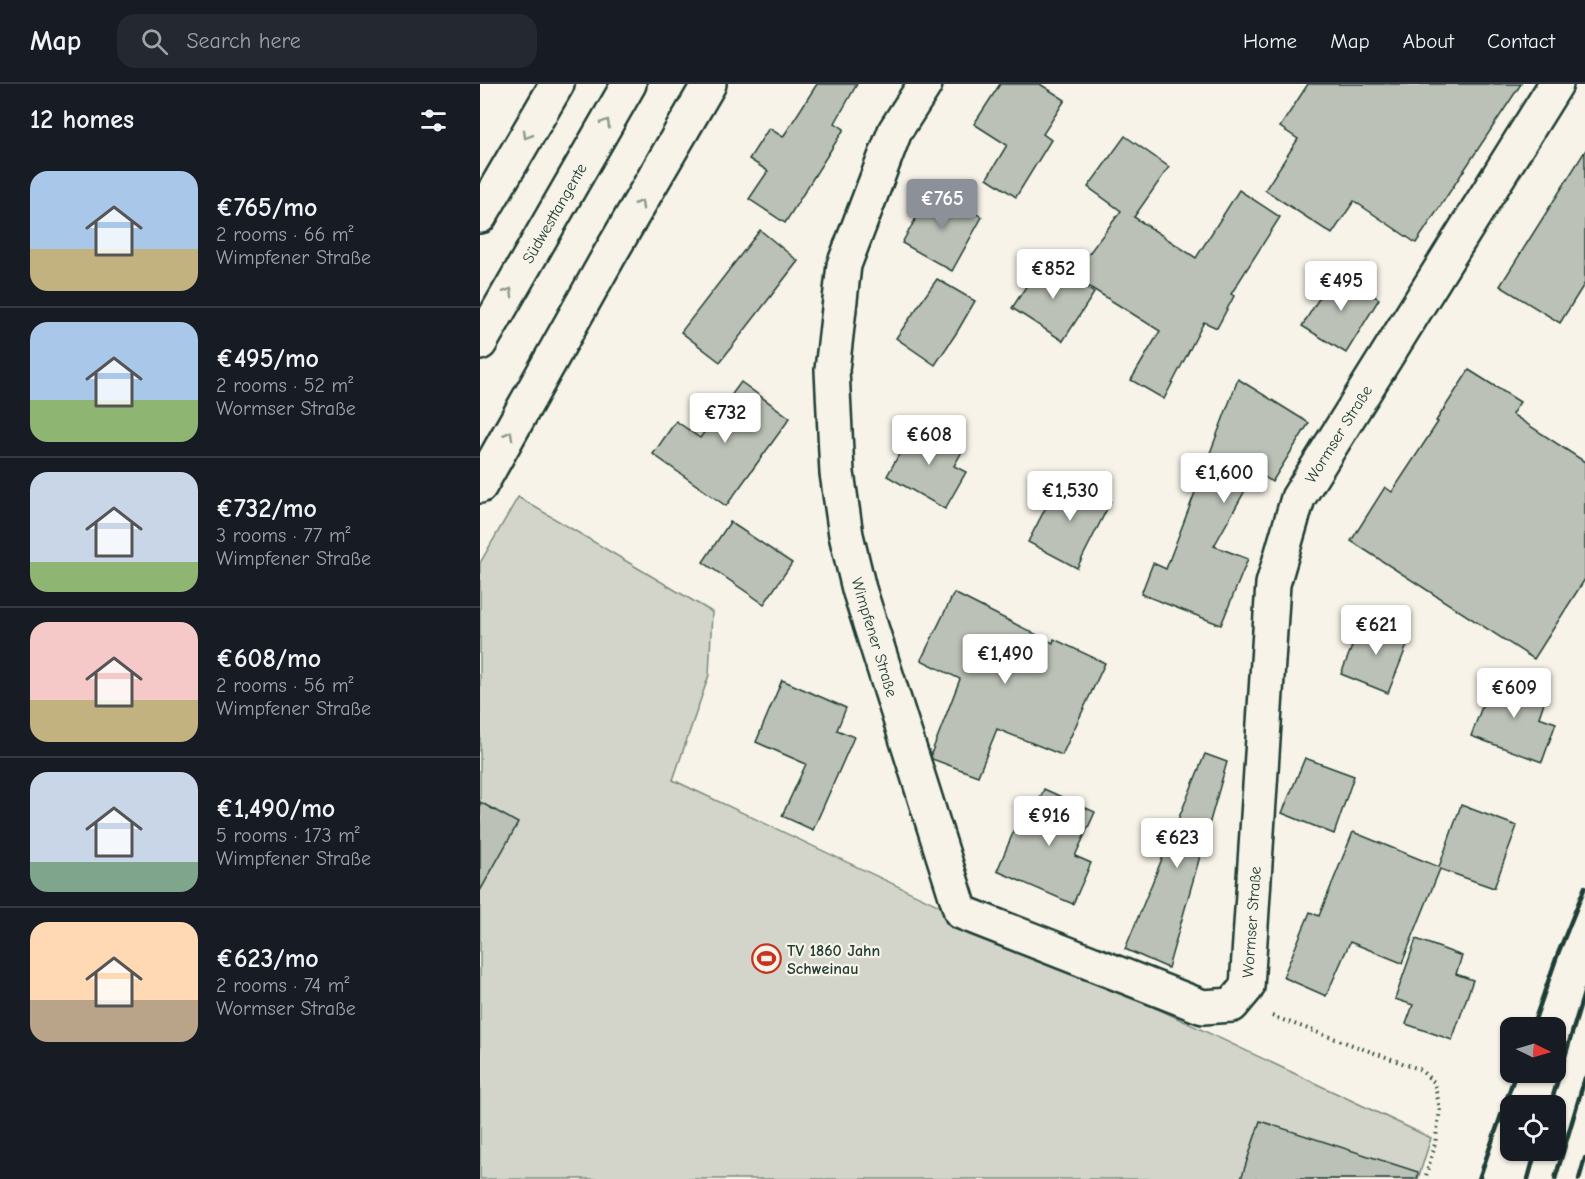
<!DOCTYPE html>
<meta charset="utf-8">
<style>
:root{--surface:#171b24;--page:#242831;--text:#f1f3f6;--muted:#9ea1a6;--line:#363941;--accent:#8c9099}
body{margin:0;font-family:"Comic Neue",sans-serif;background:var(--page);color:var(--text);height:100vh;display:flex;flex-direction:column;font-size:22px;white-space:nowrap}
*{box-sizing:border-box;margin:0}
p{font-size:20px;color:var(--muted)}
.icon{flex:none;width:33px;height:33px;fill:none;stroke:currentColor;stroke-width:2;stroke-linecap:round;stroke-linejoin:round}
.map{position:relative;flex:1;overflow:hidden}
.side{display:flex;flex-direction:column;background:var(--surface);width:480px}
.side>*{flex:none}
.needle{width:39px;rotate:95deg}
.fabs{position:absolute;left:1020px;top:933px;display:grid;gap:12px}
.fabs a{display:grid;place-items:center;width:66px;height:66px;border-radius:12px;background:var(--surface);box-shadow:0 2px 4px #0004;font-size:30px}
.price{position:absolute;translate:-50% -51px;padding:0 14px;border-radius:6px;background:#fff;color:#222;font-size:20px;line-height:39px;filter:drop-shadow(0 2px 3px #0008)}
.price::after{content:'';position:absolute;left:50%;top:36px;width:18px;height:14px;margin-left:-9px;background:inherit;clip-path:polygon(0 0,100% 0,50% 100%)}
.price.active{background:var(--accent);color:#fff}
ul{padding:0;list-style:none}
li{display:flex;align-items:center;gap:18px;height:150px;padding:0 30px}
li+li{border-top:2px solid var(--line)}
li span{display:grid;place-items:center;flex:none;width:168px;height:120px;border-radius:18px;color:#555}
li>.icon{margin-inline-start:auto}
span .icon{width:72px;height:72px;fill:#fffc;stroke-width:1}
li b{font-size:26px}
h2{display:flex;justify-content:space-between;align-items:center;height:72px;padding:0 30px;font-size:26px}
header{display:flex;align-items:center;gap:36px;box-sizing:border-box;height:84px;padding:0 30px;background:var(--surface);border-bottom:2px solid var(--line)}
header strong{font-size:28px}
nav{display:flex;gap:33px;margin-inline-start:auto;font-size:21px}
.search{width:420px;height:54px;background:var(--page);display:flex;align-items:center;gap:15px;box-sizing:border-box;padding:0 21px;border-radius:18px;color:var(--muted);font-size:22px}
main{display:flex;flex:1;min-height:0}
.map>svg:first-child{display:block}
.green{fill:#d3d5ca;stroke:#79897f;stroke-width:1.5}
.building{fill:#bbc1b6;stroke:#1f3d34;stroke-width:1.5}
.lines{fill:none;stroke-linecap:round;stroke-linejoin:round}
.minor-casing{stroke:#1f3d34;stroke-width:38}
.highway-casing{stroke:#1f3d34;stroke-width:38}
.path{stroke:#1f3d34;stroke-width:4;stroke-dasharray:1.5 4.5;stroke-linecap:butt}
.minor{stroke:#f7f3e8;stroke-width:33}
.highway{stroke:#f7f3e8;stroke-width:33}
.rail{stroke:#1f3d34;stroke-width:4.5}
.oneway{stroke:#8b988e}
.labels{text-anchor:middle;stroke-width:4.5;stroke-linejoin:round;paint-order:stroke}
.street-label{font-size:16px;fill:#1f3d34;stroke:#f7f3e8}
.poi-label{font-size:16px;font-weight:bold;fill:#1f3d34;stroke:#f7f3e8;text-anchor:start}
</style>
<header>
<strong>Map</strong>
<div class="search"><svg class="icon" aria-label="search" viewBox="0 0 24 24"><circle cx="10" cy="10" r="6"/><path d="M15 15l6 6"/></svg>Search here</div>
<nav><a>Home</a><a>Map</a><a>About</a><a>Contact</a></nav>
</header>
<main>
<section class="side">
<h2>12 homes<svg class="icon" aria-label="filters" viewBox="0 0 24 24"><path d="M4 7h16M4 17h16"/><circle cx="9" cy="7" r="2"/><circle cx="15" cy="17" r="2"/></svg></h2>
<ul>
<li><span style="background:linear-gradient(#a9c7e8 65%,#c2b280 0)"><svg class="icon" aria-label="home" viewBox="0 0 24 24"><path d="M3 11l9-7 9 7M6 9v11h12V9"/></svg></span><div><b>€765/mo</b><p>2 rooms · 66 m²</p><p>Wimpfener Straße</p></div></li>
<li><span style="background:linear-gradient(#a9c7e8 65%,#8fb573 0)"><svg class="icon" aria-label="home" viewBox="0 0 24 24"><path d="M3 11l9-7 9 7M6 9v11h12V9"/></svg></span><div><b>€495/mo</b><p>2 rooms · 52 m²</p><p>Wormser Straße</p></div></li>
<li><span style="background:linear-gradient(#c9d6e8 75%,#8fb573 0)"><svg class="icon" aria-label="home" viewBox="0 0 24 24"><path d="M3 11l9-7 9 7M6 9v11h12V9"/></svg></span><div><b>€732/mo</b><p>3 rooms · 77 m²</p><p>Wimpfener Straße</p></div></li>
<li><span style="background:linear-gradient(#f6c9c9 65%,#c2b280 0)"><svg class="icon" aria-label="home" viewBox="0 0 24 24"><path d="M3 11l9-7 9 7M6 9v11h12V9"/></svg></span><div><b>€608/mo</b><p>2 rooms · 56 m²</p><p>Wimpfener Straße</p></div></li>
<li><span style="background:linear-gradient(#c9d6e8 75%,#7fa58c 0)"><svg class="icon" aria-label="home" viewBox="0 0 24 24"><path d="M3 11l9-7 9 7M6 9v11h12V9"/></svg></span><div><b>€1,490/mo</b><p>5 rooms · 173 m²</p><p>Wimpfener Straße</p></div></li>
<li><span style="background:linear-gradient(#ffd9b3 65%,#b9a48a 0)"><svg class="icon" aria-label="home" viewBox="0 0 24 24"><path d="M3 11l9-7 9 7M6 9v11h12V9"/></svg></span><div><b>€623/mo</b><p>2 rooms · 74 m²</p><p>Wormser Straße</p></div></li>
</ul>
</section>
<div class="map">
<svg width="1105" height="1095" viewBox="0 0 1105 1095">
<rect width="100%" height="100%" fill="#f7f3e8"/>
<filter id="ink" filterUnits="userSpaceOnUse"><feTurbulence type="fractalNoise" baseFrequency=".0167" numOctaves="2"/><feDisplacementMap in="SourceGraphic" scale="12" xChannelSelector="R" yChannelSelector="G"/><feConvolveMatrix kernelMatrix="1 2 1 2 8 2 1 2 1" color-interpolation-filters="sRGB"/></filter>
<g filter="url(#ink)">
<!-- green -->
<path class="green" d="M 38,413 L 232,528 L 229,591 L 193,696 L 951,1054 L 938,1095 L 0,1095 L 0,479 Z"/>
<!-- building -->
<g class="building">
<path d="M 337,0 L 377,0 L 355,39 L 364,45 L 305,139 L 269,115 L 288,87 L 269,75 L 289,44 L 303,53 Z"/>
<path d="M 520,0 L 560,0 L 585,16 L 563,50 L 571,56 L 536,113 L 507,94 L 527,61 L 494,40 Z"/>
<path d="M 828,0 L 1041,0 L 936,159 L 874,117 L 852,150 L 785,106 L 818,55 L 800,43 Z"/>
<path d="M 645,52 L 689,83 L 654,133 L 716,174 L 759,106 L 800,133 L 751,210 L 754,212 L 737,244 L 724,238 L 684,315 L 651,296 L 680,247 L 592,192 L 641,127 L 608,103 Z"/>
<path d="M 1105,67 L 1105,199 L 1080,239 L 1020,202 Z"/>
<path d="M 453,104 L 502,133 L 472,187 L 422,159 Z"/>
<path d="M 280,146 L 318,177 L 240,278 L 201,248 Z"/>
<path d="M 564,175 L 614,209 L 583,257 L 532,224 Z"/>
<path d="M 855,188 L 899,215 L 866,269 L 822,242 Z"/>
<path d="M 457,195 L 495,217 L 477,248 L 455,281 L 416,254 Z"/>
<path d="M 989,286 L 1040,318 L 1032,330 L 1105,378 L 1105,495 L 1054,575 L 871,457 L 905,403 L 912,408 L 958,338 L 956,337 Z"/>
<path d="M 758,295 L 829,339 L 792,398 L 776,387 L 734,462 L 768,475 L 741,541 L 661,510 L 673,479 L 686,485 Z"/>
<path d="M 261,298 L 310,334 L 246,422 L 173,370 L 196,337 L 220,354 Z"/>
<path d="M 437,338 L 484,364 L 474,382 L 486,388 L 465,425 L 407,392 Z"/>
<path d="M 582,392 L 631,417 L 597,484 L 548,458 Z"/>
<path d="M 250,438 L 312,479 L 284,520 L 223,478 Z"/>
<path d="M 474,509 L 573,559 L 574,555 L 625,579 L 582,671 L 517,645 L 498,692 L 452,675 L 451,670 L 480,595 L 441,576 Z"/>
<path d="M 883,535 L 930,554 L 908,609 L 861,590 Z"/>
<path d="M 1015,588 L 1067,610 L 1059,633 L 1076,639 L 1062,678 L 991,652 Z"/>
<path d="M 302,596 L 366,624 L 357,646 L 374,653 L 333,746 L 302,732 L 326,680 L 276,658 Z"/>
<path d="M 725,670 L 747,678 L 688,884 L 645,865 Z"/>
<path d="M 825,674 L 874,692 L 854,750 L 802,729 Z"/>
<path d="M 564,705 L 615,728 L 595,772 L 611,779 L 593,820 L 517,787 L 543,725 L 554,729 Z"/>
<path d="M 0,718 L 38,739 L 0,807 Z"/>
<path d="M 981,721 L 1037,742 L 1014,804 L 960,785 L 922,879 L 870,858 L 846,912 L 803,893 L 830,828 L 839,832 L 873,748 L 959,783 Z"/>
<path d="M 936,855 L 982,872 L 976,890 L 993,896 L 972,956 L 926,940 L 933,921 L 915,915 Z"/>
<path d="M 780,1037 L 938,1088 L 937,1095 L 761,1095 Z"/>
</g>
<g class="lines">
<defs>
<path id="minor" d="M 445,0 L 415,47 L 364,181 L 352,286 L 357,389 L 366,451 L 379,505 L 481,828 L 723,923 L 752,921 L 767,903 L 793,500 L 818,414 L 1076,0"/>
<g id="highway">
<path d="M 0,132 L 77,0"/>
<path d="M 0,259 L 149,0"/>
<path d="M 0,402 L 130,170 L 229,0"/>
</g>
</defs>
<!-- minor casing -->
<use href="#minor" class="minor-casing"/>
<!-- highway casing -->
<use href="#highway" class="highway-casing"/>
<!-- path -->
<path class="path" d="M 792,932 L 939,985 L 954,998 L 960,1025 L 955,1060 L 945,1095"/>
<!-- minor -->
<use href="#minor" class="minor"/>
<!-- highway -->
<use href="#highway" class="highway"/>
<!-- rail -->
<g class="rail">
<path d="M 1052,944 L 1077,872 L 1105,803"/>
<path d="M 1070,1022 L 1105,906"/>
<path d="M 999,1095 L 1036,988"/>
<path d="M 1048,1095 L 1056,1066"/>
<path d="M 1075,1095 L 1105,994"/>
<path d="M 1099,1095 L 1105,1074"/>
</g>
</g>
<!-- one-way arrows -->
<defs><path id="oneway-chevron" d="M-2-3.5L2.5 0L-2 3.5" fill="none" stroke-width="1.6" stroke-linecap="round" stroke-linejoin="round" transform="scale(1.5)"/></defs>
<g class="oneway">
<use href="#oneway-chevron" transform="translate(126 39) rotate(-60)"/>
<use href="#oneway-chevron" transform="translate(47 51) rotate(120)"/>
<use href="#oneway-chevron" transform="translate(160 120) rotate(-60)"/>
<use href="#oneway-chevron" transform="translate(29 208) rotate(-60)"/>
<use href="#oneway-chevron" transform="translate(29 351) rotate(-61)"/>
</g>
</g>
<!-- icons -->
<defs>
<symbol id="stadium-ring" viewBox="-11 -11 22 22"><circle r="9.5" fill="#f7f3e8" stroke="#c8321e" stroke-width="1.5"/><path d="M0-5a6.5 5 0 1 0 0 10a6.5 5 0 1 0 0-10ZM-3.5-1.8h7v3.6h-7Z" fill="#c8321e"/></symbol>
</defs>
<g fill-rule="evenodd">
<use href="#stadium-ring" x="270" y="858" width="33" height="33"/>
</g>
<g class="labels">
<!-- street labels -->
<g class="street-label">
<text transform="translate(74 129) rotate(-60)" y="6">Südwesttangente</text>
<text transform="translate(858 350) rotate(-58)" y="6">Wormser Straße</text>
<text transform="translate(395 553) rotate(73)" y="6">Wimpfener Straße</text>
<text transform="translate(771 838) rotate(-86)" y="6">Wormser Straße</text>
</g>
<!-- poi labels -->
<g class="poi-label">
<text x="307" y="872">TV 1860 Jahn<tspan x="307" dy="18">Schweinau</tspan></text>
</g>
</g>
</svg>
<div class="fabs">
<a><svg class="needle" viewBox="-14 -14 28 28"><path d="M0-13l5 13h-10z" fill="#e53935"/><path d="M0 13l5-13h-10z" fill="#9ea1a6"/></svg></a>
<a><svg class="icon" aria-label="locate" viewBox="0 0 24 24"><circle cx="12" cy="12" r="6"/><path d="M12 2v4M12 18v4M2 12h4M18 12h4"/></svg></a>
</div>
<b class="price active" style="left:462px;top:146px">€765</b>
<b class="price" style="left:573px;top:216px">€852</b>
<b class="price" style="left:861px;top:228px">€495</b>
<b class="price" style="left:245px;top:360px">€732</b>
<b class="price" style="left:449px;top:382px">€608</b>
<b class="price" style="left:744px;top:420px">€1,600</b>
<b class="price" style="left:590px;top:438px">€1,530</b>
<b class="price" style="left:896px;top:572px">€621</b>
<b class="price" style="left:525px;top:601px">€1,490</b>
<b class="price" style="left:1034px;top:635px">€609</b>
<b class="price" style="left:569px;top:763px">€916</b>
<b class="price" style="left:697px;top:785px">€623</b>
</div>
</main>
